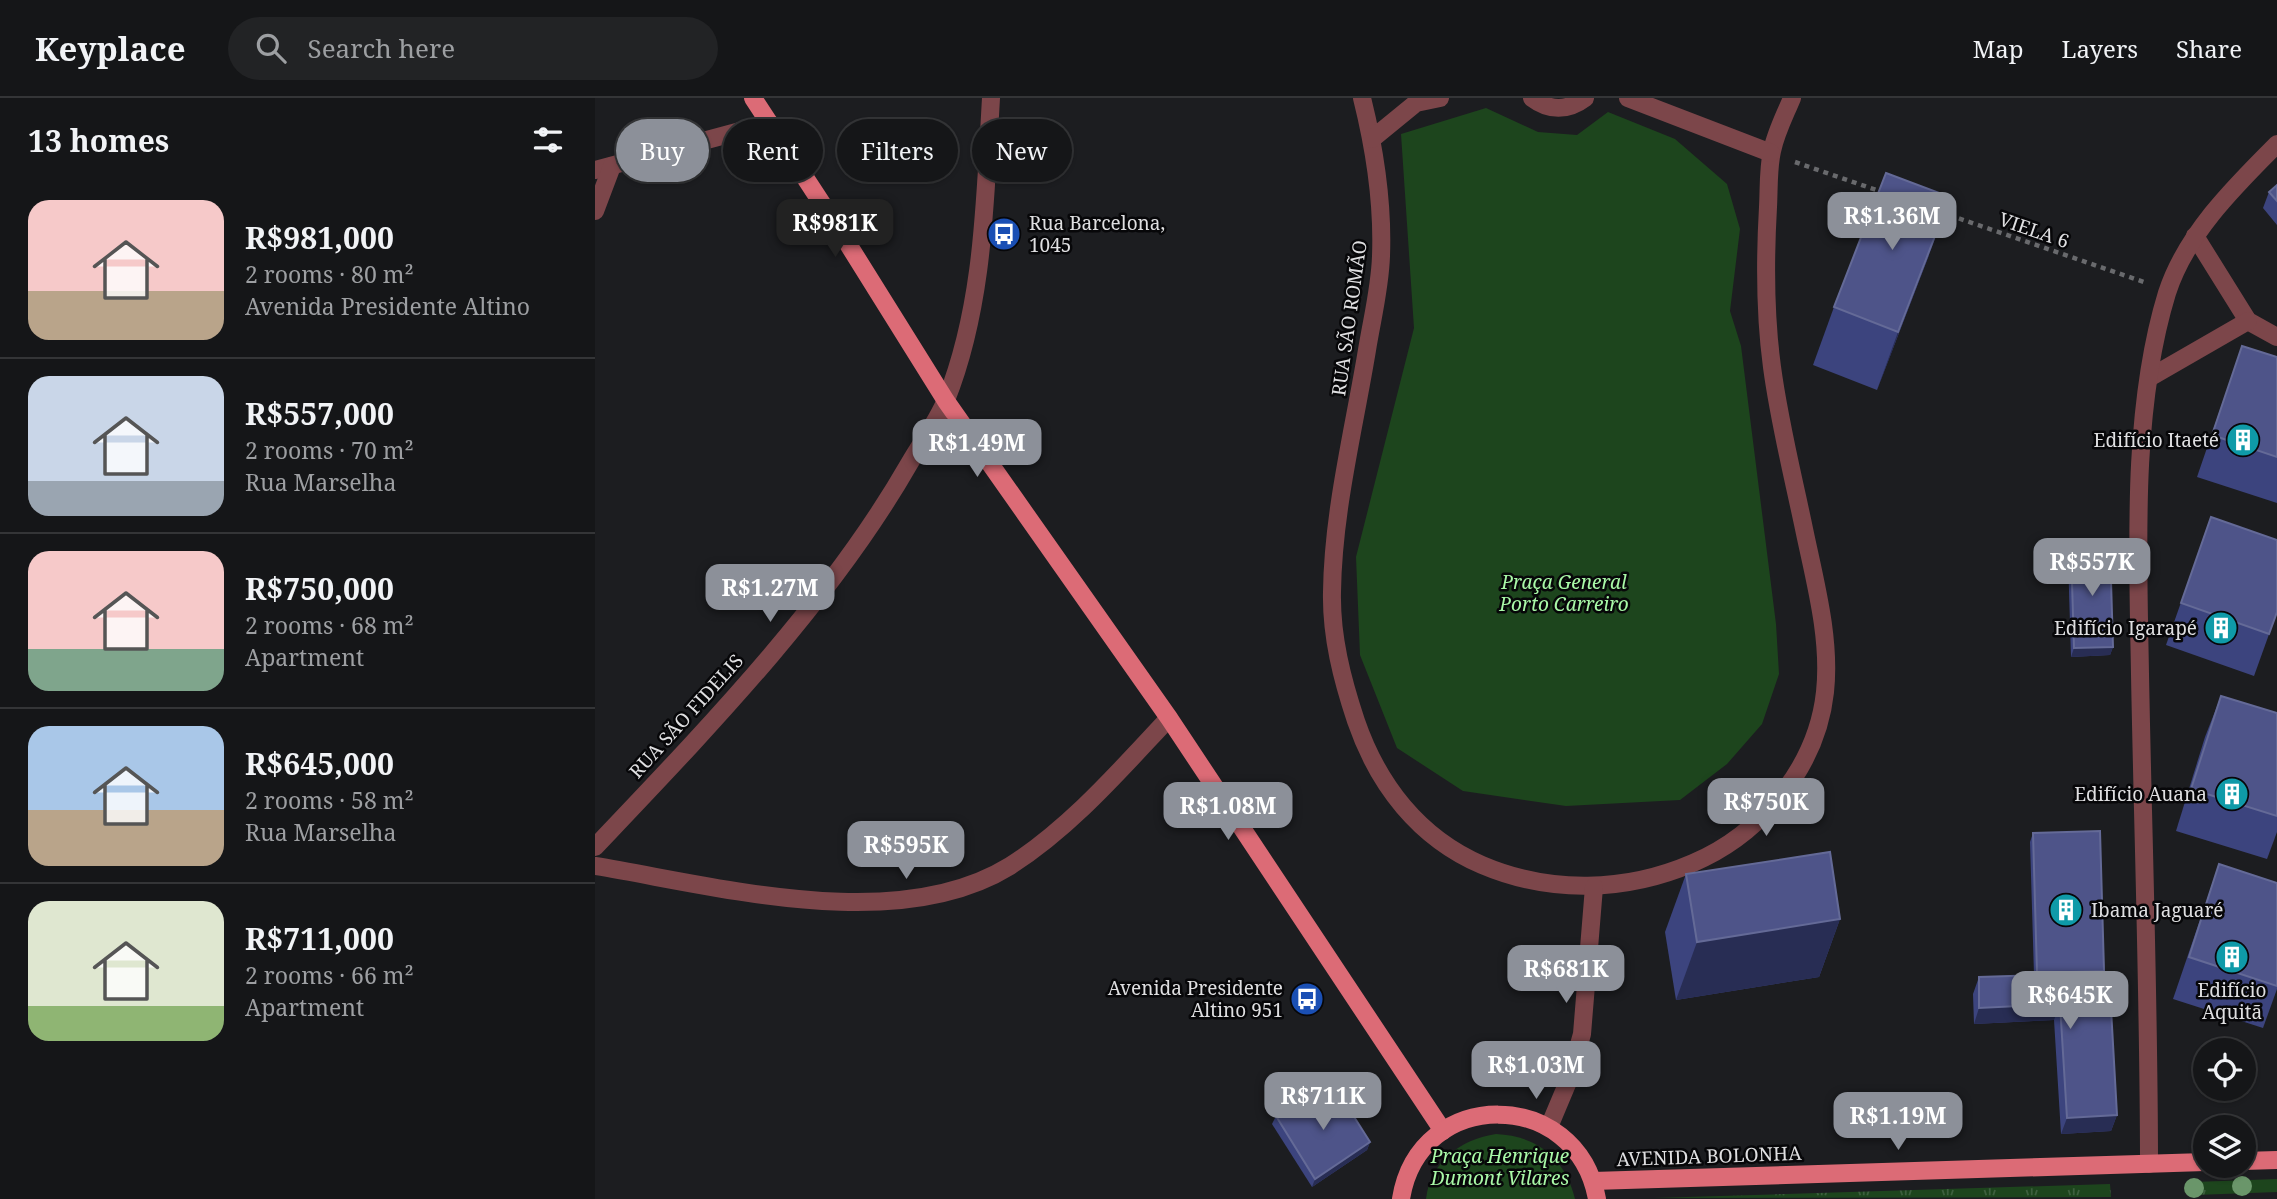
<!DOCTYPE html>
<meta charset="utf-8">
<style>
:root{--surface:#151618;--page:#222325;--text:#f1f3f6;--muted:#9d9fa2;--line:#343537;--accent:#8c9099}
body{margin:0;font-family:"Noto Serif",serif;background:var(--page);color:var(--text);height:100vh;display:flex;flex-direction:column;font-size:26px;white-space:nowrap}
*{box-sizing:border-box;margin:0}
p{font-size:23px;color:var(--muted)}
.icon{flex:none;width:38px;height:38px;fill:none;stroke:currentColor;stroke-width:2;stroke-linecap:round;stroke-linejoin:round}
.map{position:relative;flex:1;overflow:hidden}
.panel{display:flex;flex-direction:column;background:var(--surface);width:595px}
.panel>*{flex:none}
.guide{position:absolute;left:21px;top:21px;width:665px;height:63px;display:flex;gap:14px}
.buttons{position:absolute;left:1598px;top:940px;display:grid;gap:14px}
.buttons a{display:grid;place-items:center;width:63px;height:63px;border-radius:50%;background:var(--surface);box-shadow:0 2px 5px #0004,0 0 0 2px var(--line);font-size:35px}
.price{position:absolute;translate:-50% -60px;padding:0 16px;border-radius:14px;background:var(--accent);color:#fff;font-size:23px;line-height:46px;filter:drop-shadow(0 2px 4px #0008)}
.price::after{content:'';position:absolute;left:50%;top:42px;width:21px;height:16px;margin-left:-10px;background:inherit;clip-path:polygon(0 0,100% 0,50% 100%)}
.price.current{background:#222;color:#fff}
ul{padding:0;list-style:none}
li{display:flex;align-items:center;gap:21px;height:175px;padding:0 28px}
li+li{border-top:2px solid var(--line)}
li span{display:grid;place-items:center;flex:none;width:196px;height:140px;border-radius:21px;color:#555}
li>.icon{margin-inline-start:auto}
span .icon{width:84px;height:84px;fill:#fffc;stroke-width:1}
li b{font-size:30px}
h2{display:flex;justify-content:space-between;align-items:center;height:84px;padding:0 28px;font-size:30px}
.tag{padding:0 24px;border-radius:32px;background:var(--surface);box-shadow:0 2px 5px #0004,0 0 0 2px var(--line);font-size:24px;line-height:63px}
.tag.current{background:var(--accent);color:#fff}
header{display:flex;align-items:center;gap:42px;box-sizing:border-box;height:98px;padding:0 35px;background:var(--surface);border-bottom:2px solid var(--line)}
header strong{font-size:33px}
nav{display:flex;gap:38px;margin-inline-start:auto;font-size:24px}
.search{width:490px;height:63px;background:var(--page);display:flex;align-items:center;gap:18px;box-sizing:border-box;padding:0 24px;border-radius:38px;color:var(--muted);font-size:26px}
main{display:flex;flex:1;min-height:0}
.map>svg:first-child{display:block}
.grass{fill:url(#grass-tufts)}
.park{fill:#1d451d}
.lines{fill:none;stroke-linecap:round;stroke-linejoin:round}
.path{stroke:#696a6d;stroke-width:4.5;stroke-dasharray:5 5;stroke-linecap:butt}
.minor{stroke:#7c464a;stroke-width:18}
.major{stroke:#dc6b76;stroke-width:18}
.tree{fill:#6a966a}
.wall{fill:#3c447e}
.shaded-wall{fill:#282d54}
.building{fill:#4e5489;stroke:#646a97;stroke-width:2}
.labels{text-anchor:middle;stroke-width:5;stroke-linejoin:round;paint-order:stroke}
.poi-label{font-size:19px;fill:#dfdfe1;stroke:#070709;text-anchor:end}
.street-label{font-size:19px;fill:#dfdfe1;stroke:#070709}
.park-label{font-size:19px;font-style:italic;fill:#a9f9a7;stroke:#070709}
</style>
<header>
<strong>Keyplace</strong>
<div class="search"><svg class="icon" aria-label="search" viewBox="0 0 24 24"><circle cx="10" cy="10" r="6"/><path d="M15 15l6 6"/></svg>Search here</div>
<nav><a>Map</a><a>Layers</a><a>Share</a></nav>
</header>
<main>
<section class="panel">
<h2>13 homes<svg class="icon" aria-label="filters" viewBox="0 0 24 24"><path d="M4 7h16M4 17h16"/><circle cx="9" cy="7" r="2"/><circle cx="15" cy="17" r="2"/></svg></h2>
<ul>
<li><span style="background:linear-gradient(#f6c9c9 65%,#b9a48a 0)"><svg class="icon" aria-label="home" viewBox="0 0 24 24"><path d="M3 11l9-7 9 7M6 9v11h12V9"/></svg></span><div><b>R$981,000</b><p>2 rooms · 80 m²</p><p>Avenida Presidente Altino</p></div></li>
<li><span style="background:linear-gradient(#c9d6e8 75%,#9aa5b1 0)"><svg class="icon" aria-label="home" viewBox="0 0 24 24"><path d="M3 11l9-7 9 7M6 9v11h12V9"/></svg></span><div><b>R$557,000</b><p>2 rooms · 70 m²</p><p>Rua Marselha</p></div></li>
<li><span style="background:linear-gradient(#f6c9c9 70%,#7fa58c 0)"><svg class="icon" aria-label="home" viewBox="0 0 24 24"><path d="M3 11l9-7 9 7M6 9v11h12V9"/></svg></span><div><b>R$750,000</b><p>2 rooms · 68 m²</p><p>Apartment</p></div></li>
<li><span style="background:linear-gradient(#a9c7e8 60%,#b9a48a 0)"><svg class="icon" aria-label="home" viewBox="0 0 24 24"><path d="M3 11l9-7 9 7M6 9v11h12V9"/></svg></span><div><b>R$645,000</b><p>2 rooms · 58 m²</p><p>Rua Marselha</p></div></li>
<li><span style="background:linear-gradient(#dfe7d0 75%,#8fb573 0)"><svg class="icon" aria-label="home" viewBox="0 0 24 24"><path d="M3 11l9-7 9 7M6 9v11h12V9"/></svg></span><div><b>R$711,000</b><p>2 rooms · 66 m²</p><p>Apartment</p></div></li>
</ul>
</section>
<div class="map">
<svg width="1682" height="1101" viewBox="0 0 1682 1101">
<defs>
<pattern id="grass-tufts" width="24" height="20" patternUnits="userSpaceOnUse" patternTransform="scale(1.75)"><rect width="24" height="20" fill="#1d451d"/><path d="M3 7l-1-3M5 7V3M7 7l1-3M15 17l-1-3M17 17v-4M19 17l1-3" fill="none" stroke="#3d5f3e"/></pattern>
</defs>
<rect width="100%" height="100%" fill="#1c1d20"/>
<!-- grass -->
<g class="grass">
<path d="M 1682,1081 L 1682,1094 L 1600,1097 L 1599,1084 Z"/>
<path d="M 1515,1086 L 1516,1099 L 1059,1100 Z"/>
</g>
<!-- park -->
<g class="park">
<path d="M 891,10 L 943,34 L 982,37 L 1013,14 L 1080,41 L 1132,86 L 1145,131 L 1135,213 L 1146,248 L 1181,526 L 1184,576 L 1167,626 L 1132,666 L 1085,702 L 971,708 L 868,693 L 802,650 L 765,557 L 761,459 L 819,230 L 806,36 Z"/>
<path d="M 901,1036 C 942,1038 970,1060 980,1101 L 831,1101 C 835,1064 866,1041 901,1036 Z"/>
</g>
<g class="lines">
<!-- path -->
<g class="path">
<path d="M 1200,64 L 1287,94"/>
<path d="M 1345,114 L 1552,185"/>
</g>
<!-- minor -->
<g class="minor">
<path d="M 767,0 C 780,52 788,105 786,158 C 785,190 777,221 772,252 C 759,331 738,413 737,494 C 736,538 747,581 761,623 C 783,687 824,740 887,767 C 955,796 1031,794 1098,765 C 1166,736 1222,669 1230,594 C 1236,539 1219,480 1208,426 C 1197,374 1184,322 1177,269 C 1170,217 1170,161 1173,109 C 1174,91 1173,71 1177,53 C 1181,34 1190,17 1197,0"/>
<path d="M 937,0 C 954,13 973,13 990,0"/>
<path d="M 1033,0 L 1176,55"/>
<path d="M 777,41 L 821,5 L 845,0"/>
<path d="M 0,72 L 175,25"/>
<path d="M 0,113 L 17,68"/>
<path d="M 1600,138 L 1653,223 L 1682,239"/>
<path d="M 1554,280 L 1653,223"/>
<path d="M 0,749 C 110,633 235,504 314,366 C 326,345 342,324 351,302 C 389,207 390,101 396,0"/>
<path d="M 0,768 C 123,788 302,838 415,768 C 476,729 525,672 574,620"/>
<path d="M 954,1029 L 975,979 L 987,936 L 999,789"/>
<path d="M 1554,1066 C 1554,903 1548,739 1545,576 C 1543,455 1536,312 1572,195 C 1591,136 1640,88 1682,46"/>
</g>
<!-- major -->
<g class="major">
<path d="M 158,0 L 243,130 L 351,303 L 574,620 L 848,1033"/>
<path d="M 1648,1063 L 1682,1062"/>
<path d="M 998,1083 L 1610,1064"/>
<path d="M 806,1101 C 824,988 982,989 1002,1101"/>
</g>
</g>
<!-- trees -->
<g class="tree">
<circle cx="1647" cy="1088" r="10"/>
<circle cx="1599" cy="1090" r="10"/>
</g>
<!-- wall -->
<g class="wall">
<path d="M 1682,87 L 1682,127 L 1668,110 L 1674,94 Z"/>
<path d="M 1334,157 L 1282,292 L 1218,267 L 1239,209 Z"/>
<path d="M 1647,248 L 1682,259 L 1682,405 L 1602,379 Z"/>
<path d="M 1616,419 L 1682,514 L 1659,578 L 1571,547 Z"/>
<path d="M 1476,451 L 1518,549 L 1515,557 L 1476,559 L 1473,460 Z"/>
<path d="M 1626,598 L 1682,615 L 1682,734 L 1672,761 L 1581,733 L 1610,639 Z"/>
<path d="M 1438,735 L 1509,873 L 1522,1017 L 1516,1033 L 1466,1036 L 1459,922 L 1379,926 L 1378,896 L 1384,879 L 1439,877 L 1435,744 Z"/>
<path d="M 1624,766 L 1682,785 L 1682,891 L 1668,930 L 1578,901 Z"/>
<path d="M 1091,776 L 1245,821 L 1224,879 L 1081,902 L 1070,834 Z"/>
<path d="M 724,1006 L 775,1044 L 772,1052 L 717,1089 L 677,1026 L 681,1018 Z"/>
</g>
<!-- shaded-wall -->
<g class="shaded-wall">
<path d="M 1355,99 L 1334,157 L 1282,292 L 1303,234 Z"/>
<path d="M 1518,549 L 1515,557 L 1476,559 L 1479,550 Z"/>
<path d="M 1245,821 L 1224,879 L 1081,902 L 1102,844 Z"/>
<path d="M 1509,873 L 1506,881 L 1439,883 L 1442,875 Z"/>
<path d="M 1465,906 L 1459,922 L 1379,926 L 1384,910 Z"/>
<path d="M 1522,1017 L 1516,1033 L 1466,1036 L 1472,1020 Z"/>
<path d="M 775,1044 L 772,1052 L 717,1089 L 720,1081 Z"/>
</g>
<!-- building -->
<g class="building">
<path d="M 1291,75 L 1355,99 L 1303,234 L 1239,209 Z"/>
<path d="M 1682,87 L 1682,103 L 1674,94 Z"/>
<path d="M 1647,248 L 1682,259 L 1682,359 L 1617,337 Z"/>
<path d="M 1616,419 L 1682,442 L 1682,514 L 1674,536 L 1586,505 Z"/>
<path d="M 1515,450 L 1518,549 L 1479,550 L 1476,451 Z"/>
<path d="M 1626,598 L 1682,615 L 1682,718 L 1596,691 Z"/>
<path d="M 1505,733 L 1509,873 L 1442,875 L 1438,735 Z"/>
<path d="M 1235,754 L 1245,821 L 1102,844 L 1091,776 Z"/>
<path d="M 1624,766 L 1682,785 L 1682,888 L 1594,859 Z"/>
<path d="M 1514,875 L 1522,1017 L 1472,1020 L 1465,906 L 1384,910 L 1384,879 Z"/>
<path d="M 717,994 L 724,1006 L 744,995 L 775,1044 L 720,1081 L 681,1018 Z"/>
</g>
<!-- icons -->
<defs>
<symbol id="bus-disc" viewBox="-11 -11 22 22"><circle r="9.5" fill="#1a4fb4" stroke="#070709"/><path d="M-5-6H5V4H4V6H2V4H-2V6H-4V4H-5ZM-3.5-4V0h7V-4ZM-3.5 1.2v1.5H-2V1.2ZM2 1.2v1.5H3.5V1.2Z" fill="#fff"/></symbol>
<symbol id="building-disc" viewBox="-11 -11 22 22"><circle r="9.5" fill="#0f9aa8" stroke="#070709"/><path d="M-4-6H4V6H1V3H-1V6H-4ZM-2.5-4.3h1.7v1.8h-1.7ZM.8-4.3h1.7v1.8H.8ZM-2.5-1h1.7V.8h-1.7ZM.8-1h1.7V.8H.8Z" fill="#fff"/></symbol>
</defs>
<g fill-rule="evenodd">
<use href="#bus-disc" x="390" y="117" width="38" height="38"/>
<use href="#building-disc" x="1629" y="323" width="38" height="38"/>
<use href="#building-disc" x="1607" y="511" width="38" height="38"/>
<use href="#building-disc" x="1618" y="677" width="38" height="38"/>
<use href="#building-disc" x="1452" y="793" width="38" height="38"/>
<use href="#building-disc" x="1618" y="840" width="38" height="38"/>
<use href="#bus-disc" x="693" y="882" width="38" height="38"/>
</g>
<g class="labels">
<!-- poi labels -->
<g class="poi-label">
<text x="434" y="132" text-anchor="start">Rua Barcelona,<tspan x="434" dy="22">1045</tspan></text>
<text x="1624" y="349">Edifício Itaeté</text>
<text x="1602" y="537">Edifício Igarapé</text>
<text x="1612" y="703">Edifício Auana</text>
<text x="1496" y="819" text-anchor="start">Ibama Jaguaré</text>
<text x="688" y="897">Avenida Presidente<tspan x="688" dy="22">Altino 951</tspan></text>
<text x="1637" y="899" text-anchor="middle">Edifício<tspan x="1637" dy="22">Aquitã</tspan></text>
</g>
<!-- street labels -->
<g class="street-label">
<text transform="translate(1439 132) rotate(19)" y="7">VIELA 6</text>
<text transform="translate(754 220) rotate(-82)" y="7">RUA SÃO ROMÃO</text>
<text transform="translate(91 618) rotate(-48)" y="7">RUA SÃO FIDELIS</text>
<text transform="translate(1114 1058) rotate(-2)" y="7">AVENIDA BOLONHA</text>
</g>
<!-- park labels -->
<g class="park-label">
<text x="969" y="491">Praça General<tspan x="969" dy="22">Porto Carreiro</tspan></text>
<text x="905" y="1065">Praça Henrique<tspan x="905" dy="22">Dumont Vilares</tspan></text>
</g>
</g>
</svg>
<div class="buttons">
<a><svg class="icon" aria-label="locate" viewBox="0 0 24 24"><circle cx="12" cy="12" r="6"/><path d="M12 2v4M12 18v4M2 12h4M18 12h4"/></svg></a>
<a><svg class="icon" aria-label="layers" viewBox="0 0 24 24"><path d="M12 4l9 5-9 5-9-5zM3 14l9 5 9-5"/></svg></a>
</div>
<b class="price" style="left:1297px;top:154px">R$1.36M</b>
<b class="price current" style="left:240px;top:161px">R$981K</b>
<b class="price" style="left:382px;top:381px">R$1.49M</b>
<b class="price" style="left:1497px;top:500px">R$557K</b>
<b class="price" style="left:175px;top:526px">R$1.27M</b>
<b class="price" style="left:1171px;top:740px">R$750K</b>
<b class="price" style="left:633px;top:744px">R$1.08M</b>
<b class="price" style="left:311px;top:783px">R$595K</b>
<b class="price" style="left:971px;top:907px">R$681K</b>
<b class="price" style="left:1475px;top:933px">R$645K</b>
<b class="price" style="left:941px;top:1003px">R$1.03M</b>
<b class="price" style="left:728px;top:1034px">R$711K</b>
<b class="price" style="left:1303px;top:1054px">R$1.19M</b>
<div class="guide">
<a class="tag current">Buy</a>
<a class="tag">Rent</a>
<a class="tag">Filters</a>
<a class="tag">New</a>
</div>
</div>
</main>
